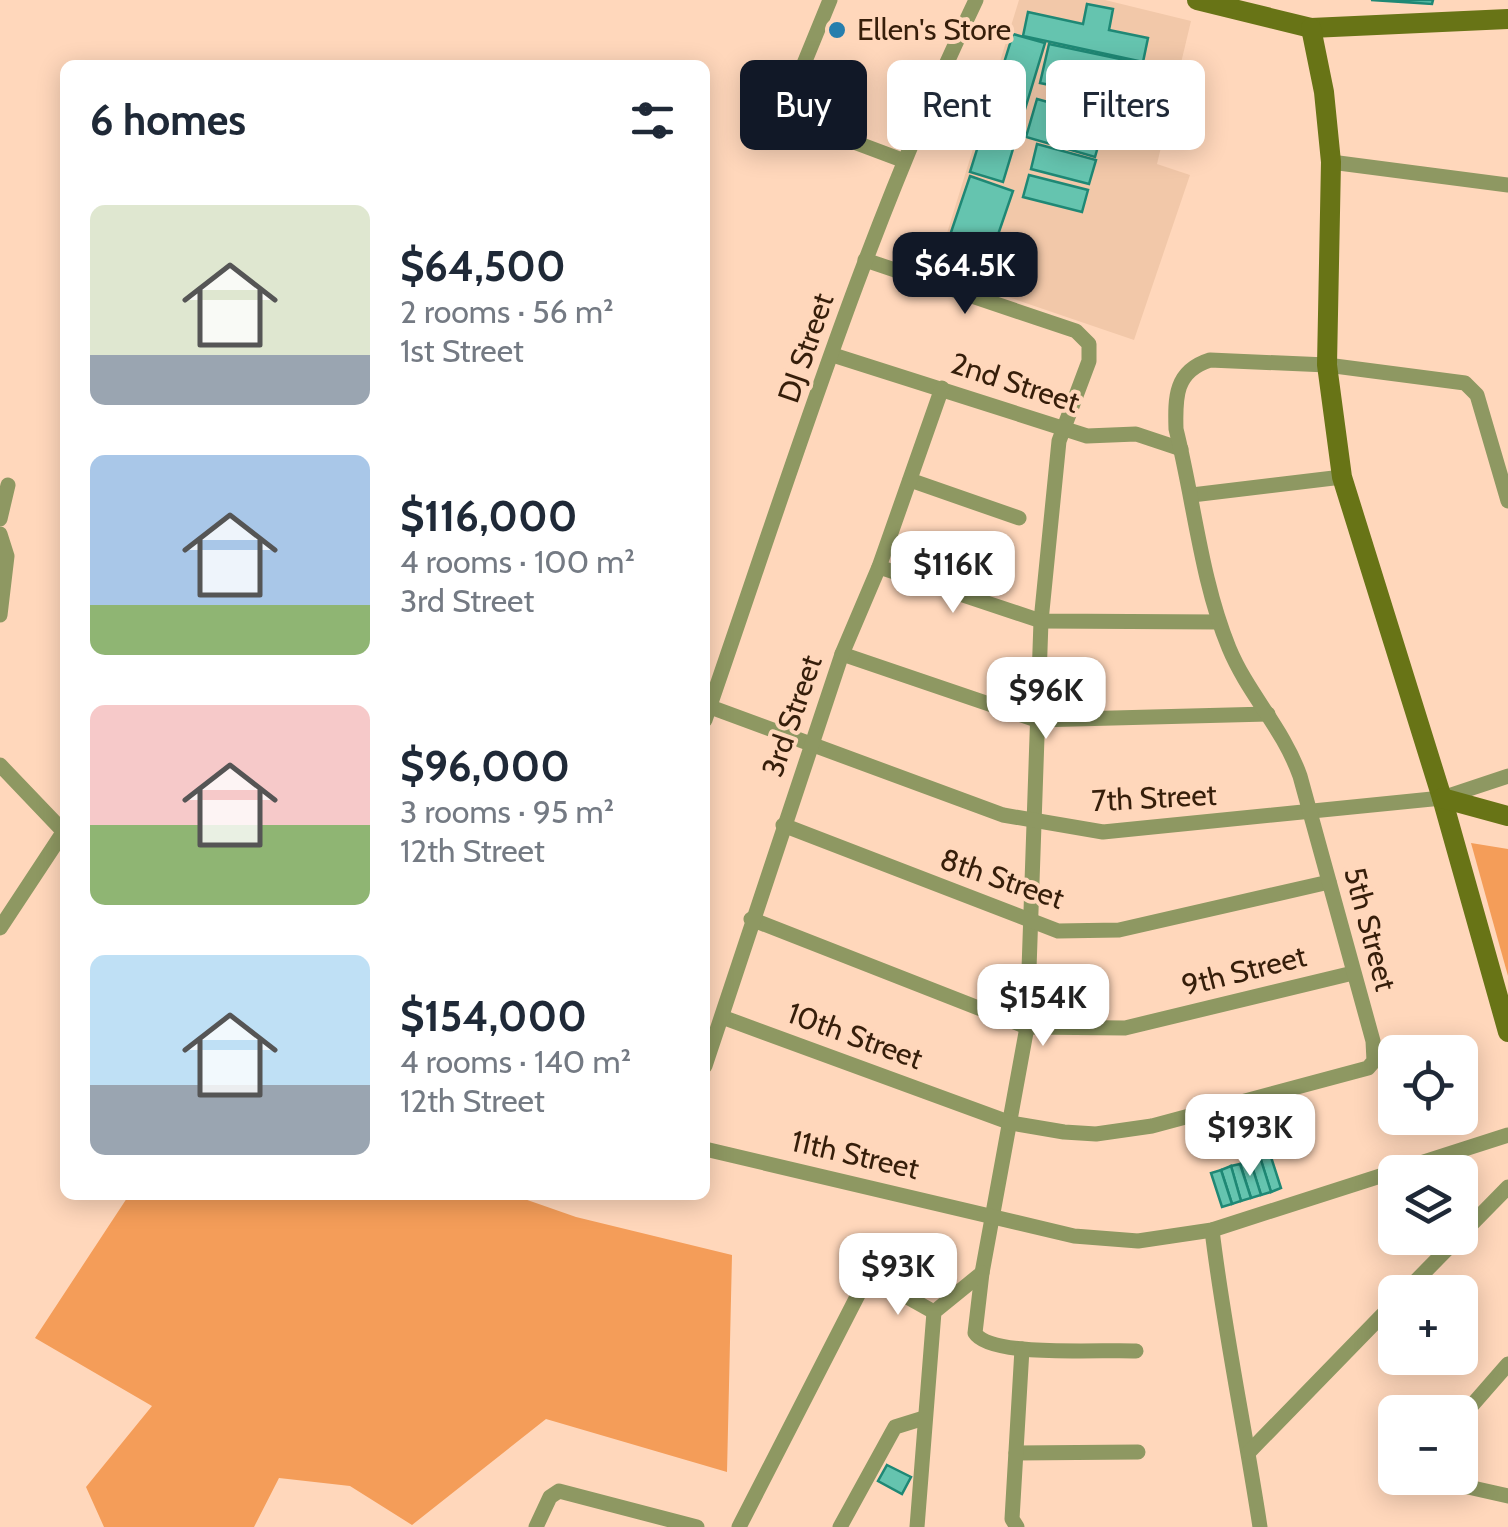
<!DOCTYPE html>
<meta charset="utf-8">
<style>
:root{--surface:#fff;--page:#f2f2f3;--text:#1f2937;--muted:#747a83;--accent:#111827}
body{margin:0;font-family:Cabin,sans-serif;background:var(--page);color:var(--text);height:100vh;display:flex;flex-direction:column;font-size:38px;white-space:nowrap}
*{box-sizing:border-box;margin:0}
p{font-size:32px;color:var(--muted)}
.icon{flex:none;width:55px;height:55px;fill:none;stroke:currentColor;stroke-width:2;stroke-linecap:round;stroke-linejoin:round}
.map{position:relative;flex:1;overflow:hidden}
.side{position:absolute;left:60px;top:60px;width:650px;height:1140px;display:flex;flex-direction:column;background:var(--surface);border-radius:15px;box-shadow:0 5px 25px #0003}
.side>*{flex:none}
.top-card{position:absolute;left:740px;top:60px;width:618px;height:90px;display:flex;gap:20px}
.controls{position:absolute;left:1378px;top:1035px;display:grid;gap:20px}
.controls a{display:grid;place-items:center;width:100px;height:100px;border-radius:15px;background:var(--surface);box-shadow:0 5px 25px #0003;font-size:50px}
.price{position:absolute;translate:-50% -85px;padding:0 22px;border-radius:20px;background:#fff;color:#222;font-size:32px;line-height:65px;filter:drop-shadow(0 2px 5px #0008)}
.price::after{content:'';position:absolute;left:50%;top:60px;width:30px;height:22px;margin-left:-15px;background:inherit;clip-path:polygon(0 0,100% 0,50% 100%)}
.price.selected{background:var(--accent);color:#fff}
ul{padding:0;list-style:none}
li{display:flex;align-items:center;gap:30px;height:250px;padding:0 30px}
li span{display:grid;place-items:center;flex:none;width:280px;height:200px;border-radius:15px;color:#555}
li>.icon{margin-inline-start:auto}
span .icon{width:120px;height:120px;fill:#fffc;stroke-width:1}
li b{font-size:42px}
h2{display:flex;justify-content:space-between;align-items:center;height:120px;padding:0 30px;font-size:42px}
.tag{padding:0 35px;border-radius:15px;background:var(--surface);box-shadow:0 5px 25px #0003;font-size:35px;line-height:90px}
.tag.selected{background:var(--accent);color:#fff}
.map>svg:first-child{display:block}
.built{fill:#f2c8a9}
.green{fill:#f49d59}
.building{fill:#65c4af;stroke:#1f8875;stroke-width:2.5}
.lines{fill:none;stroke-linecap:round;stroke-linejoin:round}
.street{stroke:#8e9862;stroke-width:15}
.secondary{stroke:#687416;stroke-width:20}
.poi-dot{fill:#277ead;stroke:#ffd7bb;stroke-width:4}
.labels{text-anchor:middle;stroke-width:8;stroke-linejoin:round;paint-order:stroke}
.poi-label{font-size:30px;fill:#361e0a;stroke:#ffd7bb;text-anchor:start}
.street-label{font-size:30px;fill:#361e0a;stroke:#ffd7bb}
</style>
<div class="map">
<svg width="1508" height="1527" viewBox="0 0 1508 1527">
<rect width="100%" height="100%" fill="#ffd7bb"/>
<!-- built -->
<path class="built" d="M 1019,0 L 1105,0 L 1191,21 L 1157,164 L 1190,175 L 1134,340 L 935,272 Z"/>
<!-- green -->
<g class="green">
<path d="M 1471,843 L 1508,849 L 1508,976 Z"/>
<path d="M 129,1195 L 513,1195 L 576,1217 L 732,1255 L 727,1472 L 546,1419 L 412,1525 L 350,1486 L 279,1478 L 254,1527 L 104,1527 L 86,1487 L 152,1406 L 35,1338 Z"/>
</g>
<!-- building -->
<g class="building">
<path d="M 1371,0 L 1433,0 L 1432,4 Z"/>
<path d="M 1087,4 L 1113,9 L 1109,30 L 1148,38 L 1143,62 L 1023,36 L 1028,12 L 1083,24 Z"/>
<path d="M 1013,34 L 1045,43 L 1003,182 L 970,172 Z"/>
<path d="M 1049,44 L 1144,64 L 1136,103 L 1040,83 Z"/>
<path d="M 1037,99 L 1106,118 L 1095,157 L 1026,137 Z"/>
<path d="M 1037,144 L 1096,160 L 1089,184 L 1031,169 Z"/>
<path d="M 1029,175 L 1088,190 L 1082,212 L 1023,197 Z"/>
<path d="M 970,176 L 1013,191 L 989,261 L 946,247 Z"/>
<path d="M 1270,1154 L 1281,1188 L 1271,1192 L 1260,1157 Z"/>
<path d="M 1260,1157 L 1271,1192 L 1261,1195 L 1250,1160 Z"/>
<path d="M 1250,1160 L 1261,1195 L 1251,1198 L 1240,1164 Z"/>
<path d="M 1240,1164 L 1251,1198 L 1241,1201 L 1231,1166 Z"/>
<path d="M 1231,1166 L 1241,1201 L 1232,1204 L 1221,1170 Z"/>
<path d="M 1221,1170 L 1232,1204 L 1222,1207 L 1211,1173 Z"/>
<path d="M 887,1465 L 911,1477 L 902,1494 L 878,1481 Z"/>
</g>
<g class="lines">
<!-- street -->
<g class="street">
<path d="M 830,0 L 794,88 L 793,101 L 822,130 L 902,160"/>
<path d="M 1331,162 L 1508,185"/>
<path d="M 865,260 L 1076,331 L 1089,344 L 1089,361 L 1059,441 L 1041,621 L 1027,1027 L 982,1273 L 975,1333 C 990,1358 1104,1349 1136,1351"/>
<path d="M 833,355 L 1087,436 L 1136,434 L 1181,449"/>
<path d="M 910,480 L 1019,518"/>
<path d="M 1192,495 L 1342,477"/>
<path d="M 0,519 L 8,485"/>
<path d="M 0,534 L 7,556 L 0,615"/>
<path d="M 879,567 L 1041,621 L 1219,622"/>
<path d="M 842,654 L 1036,720 L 1268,714"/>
<path d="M 705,705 L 1003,815 L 1103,832 L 1442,798 L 1508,776"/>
<path d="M 705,720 C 789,478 865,231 976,0"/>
<path d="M 0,765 L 65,833"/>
<path d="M 783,825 L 1058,931 L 1119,930 L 1329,882"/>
<path d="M 751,919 L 1027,1027 L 1125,1028 L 1353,973"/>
<path d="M 0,928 L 64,831"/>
<path d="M 722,1017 L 1011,1123 L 1064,1132 L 1096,1134 L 1152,1126 L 1368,1068 L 1374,1061 L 1373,1041 L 1300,776 C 1283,728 1248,694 1229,648 C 1201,580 1194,501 1176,429 C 1175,397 1175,371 1210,360 L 1327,365 L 1465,383 L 1477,395 L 1508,501"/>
<path d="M 705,1066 L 842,654 L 879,567 L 942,388"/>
<path d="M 705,1149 L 1074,1236 L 1138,1241 L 1212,1230 L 1508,1135"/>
<path d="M 1212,1230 C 1224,1330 1245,1428 1260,1527"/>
<path d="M 1460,1236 L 1508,1187"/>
<path d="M 1405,1292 L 1458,1238"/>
<path d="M 1460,1419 L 1508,1364"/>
<path d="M 1249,1452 L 1395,1302"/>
<path d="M 1016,1453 L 1138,1452"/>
<path d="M 1428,1478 L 1508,1496"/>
<path d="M 536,1527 L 550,1497 L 559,1491 L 697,1527"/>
<path d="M 739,1527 L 861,1289 L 884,1284 L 934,1312"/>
<path d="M 840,1527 L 895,1427 L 924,1418"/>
<path d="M 917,1527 L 934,1312 L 982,1273"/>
<path d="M 1017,1527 L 1012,1519 L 1022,1349"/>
</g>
<!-- secondary -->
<g class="secondary">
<path d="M 1197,0 L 1311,28 L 1508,19"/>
<path d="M 1311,28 L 1324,92 L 1331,162 L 1327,365 L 1342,477 L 1442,798 L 1508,1032"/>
<path d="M 1442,798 L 1508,816"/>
</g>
</g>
<!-- markers -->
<circle class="poi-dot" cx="837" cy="30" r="10"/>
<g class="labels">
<!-- poi labels -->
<g class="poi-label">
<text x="857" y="40">Ellen's Store</text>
</g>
<!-- street labels -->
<g class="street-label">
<text transform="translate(806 348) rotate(-71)" y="10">DJ Street</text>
<text transform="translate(1015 383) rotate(18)" y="10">2nd Street</text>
<text transform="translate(792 716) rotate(-71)" y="10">3rd Street</text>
<text transform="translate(1154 798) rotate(-3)" y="10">7th Street</text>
<text transform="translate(1002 879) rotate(19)" y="10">8th Street</text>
<text transform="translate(1370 929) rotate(75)" y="10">5th Street</text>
<text transform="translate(1244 971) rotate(-14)" y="10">9th Street</text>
<text transform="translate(855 1036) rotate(20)" y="10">10th Street</text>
<text transform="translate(855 1155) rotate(13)" y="10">11th Street</text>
</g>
</g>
</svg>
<div class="controls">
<a><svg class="icon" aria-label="locate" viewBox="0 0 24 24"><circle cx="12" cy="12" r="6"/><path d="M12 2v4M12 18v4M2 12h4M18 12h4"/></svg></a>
<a><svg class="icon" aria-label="layers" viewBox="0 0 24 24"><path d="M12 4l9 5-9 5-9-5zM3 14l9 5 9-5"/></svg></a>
<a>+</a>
<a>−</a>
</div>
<b class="price selected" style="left:965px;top:317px">$64.5K</b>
<b class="price" style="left:953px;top:616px">$116K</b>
<b class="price" style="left:1046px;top:742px">$96K</b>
<b class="price" style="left:1043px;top:1049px">$154K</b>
<b class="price" style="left:1250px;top:1179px">$193K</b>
<b class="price" style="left:898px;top:1318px">$93K</b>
<div class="top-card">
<a class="tag selected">Buy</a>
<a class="tag">Rent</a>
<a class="tag">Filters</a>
</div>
<section class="side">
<h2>6 homes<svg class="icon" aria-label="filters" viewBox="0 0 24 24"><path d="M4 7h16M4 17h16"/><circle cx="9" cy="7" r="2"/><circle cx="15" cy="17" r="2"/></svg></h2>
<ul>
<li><span style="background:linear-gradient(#dfe7d0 75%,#9aa5b1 0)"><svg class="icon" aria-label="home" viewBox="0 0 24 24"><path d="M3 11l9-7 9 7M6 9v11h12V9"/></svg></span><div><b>$64,500</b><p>2 rooms · 56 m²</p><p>1st Street</p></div></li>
<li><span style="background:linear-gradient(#a9c7e8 75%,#8fb573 0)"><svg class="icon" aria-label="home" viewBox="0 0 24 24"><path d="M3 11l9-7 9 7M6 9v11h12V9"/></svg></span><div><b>$116,000</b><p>4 rooms · 100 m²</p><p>3rd Street</p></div></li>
<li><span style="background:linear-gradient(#f6c9c9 60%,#8fb573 0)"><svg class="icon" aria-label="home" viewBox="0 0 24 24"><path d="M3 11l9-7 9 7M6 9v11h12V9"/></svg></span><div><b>$96,000</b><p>3 rooms · 95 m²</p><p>12th Street</p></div></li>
<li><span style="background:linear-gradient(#bfe0f5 65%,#9aa5b1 0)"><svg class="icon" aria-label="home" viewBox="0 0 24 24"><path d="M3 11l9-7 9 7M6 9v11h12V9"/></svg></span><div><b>$154,000</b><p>4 rooms · 140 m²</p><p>12th Street</p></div></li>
</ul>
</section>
</div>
